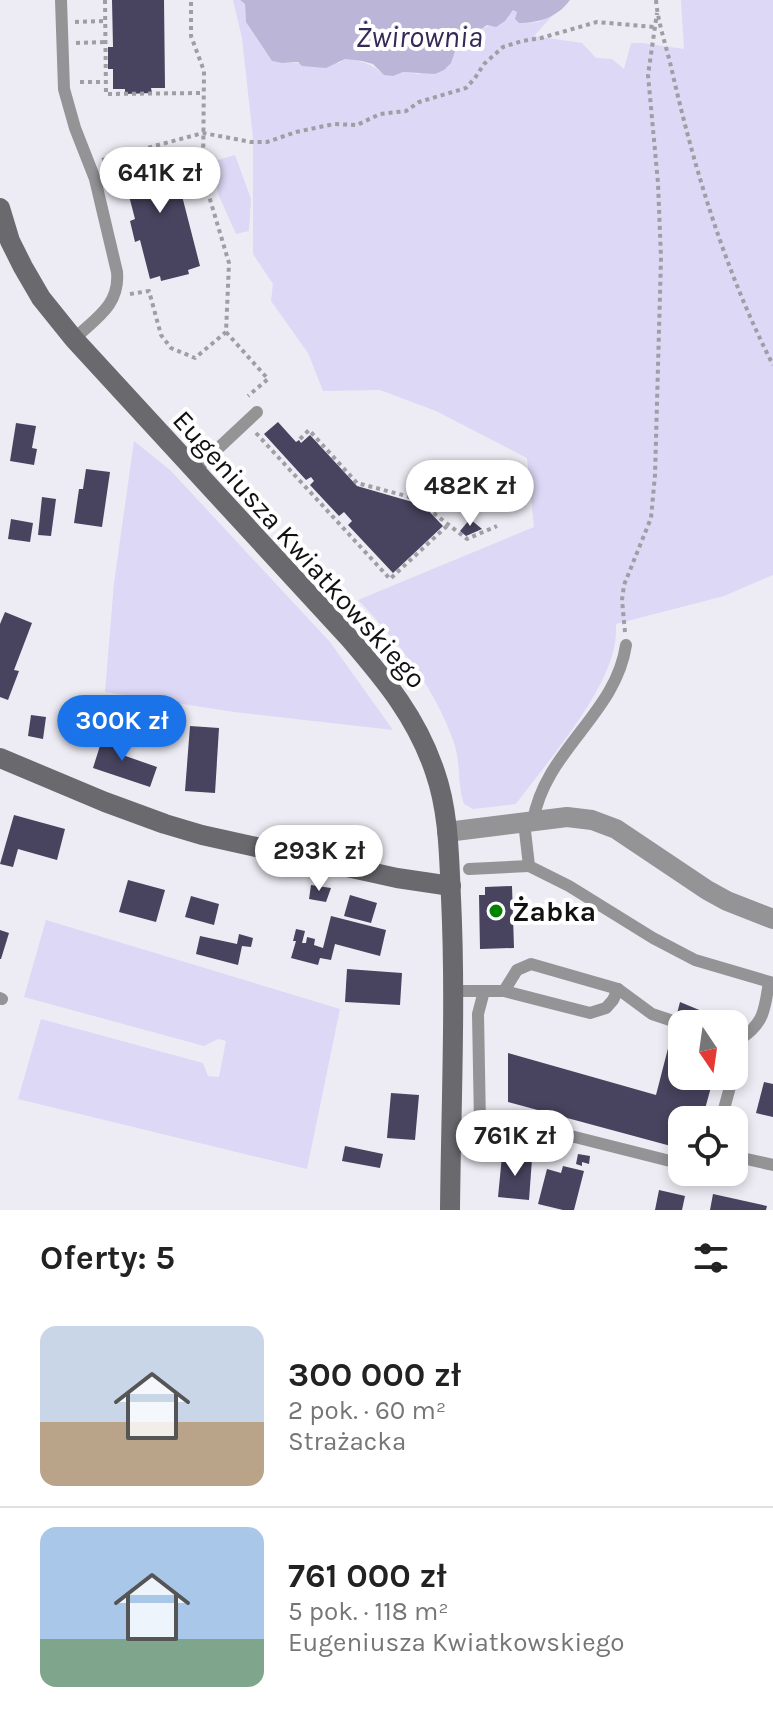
<!DOCTYPE html>
<html lang="pl">
<meta charset="utf-8">
<style>
:root{--surface:#fff;--page:#f6f6f6;--text:#222;--muted:#767676;--line:#e0e0e0;--accent:#1a73e8}
body{margin:0;font-family:Karla,sans-serif;background:var(--page);color:var(--text);height:100vh;display:flex;flex-direction:column;font-size:30px;white-space:nowrap}
*{box-sizing:border-box;margin:0}
p{font-size:26px;color:var(--muted)}
.icon{flex:none;width:44px;height:44px;fill:none;stroke:currentColor;stroke-width:2;stroke-linecap:round;stroke-linejoin:round}
.map{position:relative;height:1210px;overflow:hidden}
.details{display:flex;flex-direction:column;background:var(--surface);flex:1}
.details>*{flex:none}
.needle{width:52px;rotate:167deg}
.controls{position:absolute;left:668px;top:1010px;display:grid;gap:16px}
.controls a{display:grid;place-items:center;width:80px;height:80px;border-radius:16px;background:var(--surface);box-shadow:0 4px 12px #0003;font-size:40px}
.price{position:absolute;translate:-50% -68px;padding:0 18px;border-radius:28px;background:#fff;color:#222;font-size:26px;line-height:52px;filter:drop-shadow(0 2px 4px #0008)}
.price::after{content:'';position:absolute;left:50%;top:48px;width:24px;height:18px;margin-left:-12px;background:inherit;clip-path:polygon(0 0,100% 0,50% 100%)}
.price.active{background:var(--accent);color:#fff}
ul{padding:0;list-style:none}
li{display:flex;align-items:center;gap:24px;height:200px;padding:0 40px}
li+li{border-top:2px solid var(--line)}
li span{display:grid;place-items:center;flex:none;width:224px;height:160px;border-radius:16px;color:#555}
li>.icon{margin-inline-start:auto}
span .icon{width:96px;height:96px;fill:#fffc;stroke-width:1}
li b{font-size:34px}
h2{display:flex;justify-content:space-between;align-items:center;height:96px;padding:0 40px;font-size:34px}
.map>svg:first-child{display:block}
.green{fill:#dcd8f6}
.water{fill:#bbb6d7}
.building{fill:#48435e}
.lines{fill:none;stroke-linecap:round;stroke-linejoin:round}
.path{stroke:#9f9ea4;stroke-width:4;stroke-dasharray:4 4;stroke-linecap:butt}
.lane{stroke:#949497;stroke-width:12}
.street{stroke:#949497;stroke-width:20}
.secondary{stroke:#6a696e;stroke-width:20}
.poi-dot{fill:#008300;stroke:#fff;stroke-width:3}
.labels{text-anchor:middle;stroke-width:8;stroke-linejoin:round;paint-order:stroke}
.street-label{font-size:28px;fill:#111113;stroke:#fff}
.poi-label{font-size:28px;font-weight:bold;fill:#111113;stroke:#fff;text-anchor:start}
.water-label{font-size:30px;font-style:italic;fill:#352a56;stroke:#fff}
</style>
<div class="map">
<svg width="773" height="1210" viewBox="0 0 773 1210">
<rect width="100%" height="100%" fill="#edecf4"/>
<!-- green -->
<g class="green">
<path d="M 233,0 L 239,0 L 245,4 L 246,22 L 272,61 L 282,63 L 339,63 L 345,59 C 362,61 371,63 384,75 L 403,72 L 419,74 L 451,63 C 458,38 481,26 505,21 L 514,9 L 517,12 L 519,23 L 538,22 L 553,15 L 534,36 L 582,43 L 596,58 L 612,59 L 624,69 L 631,43 L 642,43 L 684,49 L 681,0 L 773,0 L 773,575 L 724,596 L 616,624 C 616,630 616,637 615,643 C 607,694 547,762 516,804 L 473,809 L 464,804 C 457,784 461,763 454,743 C 436,689 397,640 358,600 L 534,527 L 527,458 L 436,411 L 380,390 L 323,391 L 308,353 L 271,301 L 273,284 L 253,254 L 253,138 L 242,38 Z"/>
<path d="M 235,155 L 251,199 L 249,231 L 236,234 L 219,196 L 213,175 L 215,161 Z"/>
<path d="M 134,441 L 170,470 L 330,642 L 393,730 L 234,712 L 105,692 L 114,583 Z"/>
<path d="M 46,920 L 340,1009 L 307,1169 L 18,1099 L 41,1019 L 203,1063 L 208,1076 L 219,1077 L 226,1041 L 218,1039 L 204,1046 L 24,997 Z"/>
</g>
<!-- water -->
<path class="water" d="M 240,0 L 570,0 C 558,17 539,23 519,23 L 515,19 L 517,12 L 513,10 L 505,21 L 496,27 L 487,25 L 457,46 L 451,63 L 444,70 L 435,74 L 403,72 L 393,76 L 384,75 L 373,64 L 362,61 L 345,59 L 326,68 L 302,66 L 298,62 L 282,63 L 272,61 L 246,22 L 245,4 Z"/>
<!-- building -->
<g class="building">
<path d="M 112,0 L 164,0 L 165,88 L 151,88 L 152,93 L 125,94 L 125,89 L 113,89 L 113,69 L 108,69 L 108,47 L 113,47 Z"/>
<path d="M 170,149 L 200,266 L 188,270 L 189,274 L 161,281 L 160,276 L 150,279 L 140,240 L 135,242 L 130,221 L 135,219 L 120,161 Z"/>
<path d="M 278,422 L 296,442 L 299,440 L 301,443 L 310,435 L 357,486 L 423,505 L 443,526 L 393,573 L 348,525 L 352,521 L 344,512 L 339,516 L 310,485 L 314,481 L 311,477 L 306,480 L 264,434 Z"/>
<path d="M 16,423 L 36,426 L 32,448 L 37,449 L 34,465 L 10,461 Z"/>
<path d="M 86,469 L 110,472 L 102,527 L 74,523 L 79,489 L 83,489 Z"/>
<path d="M 42,497 L 56,499 L 51,536 L 38,535 Z"/>
<path d="M 11,519 L 33,523 L 30,542 L 8,539 Z"/>
<path d="M 470,519 L 482,529 L 466,536 L 460,531 Z"/>
<path d="M 5,612 L 32,623 L 14,670 L 19,671 L 8,700 L 0,697 L 0,624 Z"/>
<path d="M 118,708 L 152,711 L 149,735 L 138,734 L 139,730 L 115,726 Z"/>
<path d="M 154,714 L 172,717 L 171,728 L 153,726 Z"/>
<path d="M 31,715 L 46,717 L 43,739 L 28,736 Z"/>
<path d="M 190,726 L 219,728 L 215,793 L 185,791 Z"/>
<path d="M 104,733 L 122,738 L 117,753 L 157,767 L 150,787 L 93,768 Z"/>
<path d="M 14,815 L 65,829 L 57,860 L 18,849 L 13,867 L 0,864 Z"/>
<path d="M 128,880 L 165,890 L 156,922 L 119,912 Z"/>
<path d="M 311,885 L 331,888 L 326,902 L 309,899 Z"/>
<path d="M 512,886 L 514,948 L 480,949 L 479,895 L 485,895 L 485,887 Z"/>
<path d="M 350,895 L 377,903 L 371,923 L 344,916 Z"/>
<path d="M 191,896 L 219,904 L 214,925 L 185,917 Z"/>
<path d="M 331,916 L 386,930 L 380,956 L 335,944 L 331,960 L 320,958 L 318,965 L 291,958 L 296,941 L 293,941 L 296,929 L 305,931 L 302,943 L 306,943 L 307,937 L 315,939 L 314,945 L 323,948 Z"/>
<path d="M 0,930 L 9,933 L 1,959 L 0,959 Z"/>
<path d="M 239,934 L 253,938 L 251,947 L 242,946 L 238,965 L 196,954 L 200,936 L 237,944 Z"/>
<path d="M 347,969 L 402,973 L 400,1005 L 345,1002 Z"/>
<path d="M 680,1002 L 733,1024 L 682,1024 L 682,1076 L 714,1076 L 702,1120 L 682,1120 L 682,1149 L 508,1102 L 508,1053 L 656,1095 Z"/>
<path d="M 764,1082 L 773,1084 L 773,1117 L 756,1113 Z"/>
<path d="M 391,1093 L 419,1095 L 415,1140 L 387,1138 Z"/>
<path d="M 538,1139 L 548,1141 L 544,1158 L 534,1156 Z"/>
<path d="M 345,1146 L 383,1154 L 380,1168 L 342,1161 Z"/>
<path d="M 578,1154 L 590,1156 L 589,1164 L 582,1162 L 582,1166 L 576,1164 Z"/>
<path d="M 502,1156 L 532,1159 L 529,1200 L 498,1197 Z"/>
<path d="M 563,1166 L 584,1171 L 574,1210 L 563,1210 L 538,1204 L 547,1169 L 561,1173 Z"/>
<path d="M 659,1190 L 685,1196 L 682,1210 L 655,1210 Z"/>
<path d="M 713,1194 L 767,1206 L 766,1210 L 710,1210 Z"/>
</g>
<g class="lines">
<!-- path -->
<g class="path">
<path d="M 105,0 L 106,94 L 203,93"/>
<path d="M 656,0 C 658,24 667,48 672,71 C 695,172 726,273 773,365"/>
<path d="M 75,22 L 105,21"/>
<path d="M 76,43 L 105,42"/>
<path d="M 80,82 L 106,82"/>
<path d="M 102,160 L 203,133 L 251,142 L 267,142 L 296,132 L 334,124 L 357,125 L 380,114 L 406,111 L 419,102 L 466,88 L 475,78 L 484,64 L 503,47 L 522,41 L 541,38 L 597,22 L 654,27"/>
<path d="M 130,294 L 149,291 L 161,335 L 171,348 L 195,358 L 226,332 L 229,263 L 203,176 L 204,71 L 191,36 L 191,0"/>
<path d="M 226,332 L 268,379 L 248,396"/>
<path d="M 256,433 L 390,579 L 448,525"/>
<path d="M 300,439 L 309,430 L 357,483 L 414,498 L 467,539 L 497,526"/>
<path d="M 625,632 L 622,600 L 624,585 L 651,518 L 655,475 L 661,258 L 658,183 L 648,75 L 657,13"/>
</g>
<!-- lane -->
<g class="lane">
<path d="M 61,0 L 64,89 L 75,128 L 95,179 L 117,272 C 120,305 96,318 74,339"/>
<path d="M 195,470 L 257,412"/>
<path d="M 533,821 C 545,750 616,714 626,645"/>
<path d="M 524,822 L 529,866 L 569,886 L 653,938 L 695,960 L 773,983"/>
<path d="M 469,869 L 529,866"/>
<path d="M 452,991 L 504,991 L 590,1013 L 606,1008 L 613,1000 L 618,989"/>
<path d="M 484,991 L 478,1014 L 480,1124 L 547,1130 L 682,1164"/>
<path d="M 504,991 L 517,970 L 531,964 L 618,989 L 652,1014 L 670,1020"/>
<path d="M 0,998 L 2,999"/>
<path d="M 734,1071 L 743,1037 C 765,1022 765,1006 769,982"/>
<path d="M 721,1120 L 733,1076"/>
<path d="M 742,1158 L 773,1165"/>
</g>
<!-- street -->
<path class="street" d="M 447,832 L 567,817 L 592,820 L 616,829 L 707,890 L 727,901 L 773,919"/>
<!-- secondary -->
<g class="secondary">
<path d="M 0,208 L 10,241 L 23,267 L 41,298 L 74,339 L 350,639 C 386,681 417,718 435,772 C 449,812 449,857 451,898 C 456,1002 451,1106 450,1210"/>
<path d="M 0,758 L 105,802 L 165,824 L 202,835 L 397,878 L 451,886"/>
</g>
</g>
<!-- markers -->
<circle class="poi-dot" cx="496" cy="911" r="8"/>
<g class="labels">
<!-- street labels -->
<g class="street-label">
<text transform="translate(300 549) rotate(48)" y="10">Eugeniusza Kwiatkowskiego</text>
</g>
<!-- poi labels -->
<g class="poi-label">
<text x="512" y="921">Żabka</text>
</g>
<!-- water labels -->
<g class="water-label">
<text x="419" y="47">Żwirownia</text>
</g>
</g>
</svg>
<div class="controls">
<a><svg class="needle" viewBox="-14 -14 28 28"><path d="M0-13l5 13h-10z" fill="#e53935"/><path d="M0 13l5-13h-10z" fill="#767676"/></svg></a>
<a><svg class="icon" aria-label="locate" viewBox="0 0 24 24"><circle cx="12" cy="12" r="6"/><path d="M12 2v4M12 18v4M2 12h4M18 12h4"/></svg></a>
</div>
<b class="price" style="left:160px;top:215px">641K zł</b>
<b class="price" style="left:470px;top:528px">482K zł</b>
<b class="price active" style="left:122px;top:763px">300K zł</b>
<b class="price" style="left:319px;top:893px">293K zł</b>
<b class="price" style="left:515px;top:1178px">761K zł</b>
</div>
<section class="details">
<h2>Oferty: 5<svg class="icon" aria-label="filters" viewBox="0 0 24 24"><path d="M4 7h16M4 17h16"/><circle cx="9" cy="7" r="2"/><circle cx="15" cy="17" r="2"/></svg></h2>
<ul>
<li><span style="background:linear-gradient(#c9d6e8 60%,#b9a48a 0)"><svg class="icon" aria-label="home" viewBox="0 0 24 24"><path d="M3 11l9-7 9 7M6 9v11h12V9"/></svg></span><div><b>300 000 zł</b><p>2 pok. · 60 m²</p><p>Strażacka</p></div></li>
<li><span style="background:linear-gradient(#a9c7e8 70%,#7fa58c 0)"><svg class="icon" aria-label="home" viewBox="0 0 24 24"><path d="M3 11l9-7 9 7M6 9v11h12V9"/></svg></span><div><b>761 000 zł</b><p>5 pok. · 118 m²</p><p>Eugeniusza Kwiatkowskiego</p></div></li>
</ul>
</section>
